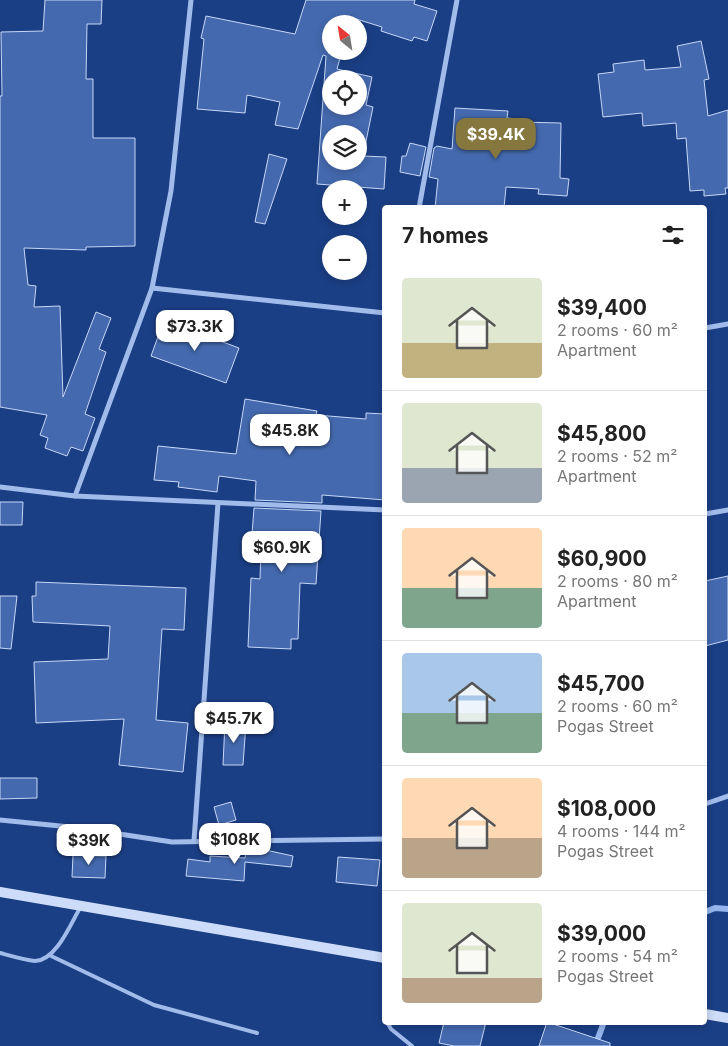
<!DOCTYPE html>
<meta charset="utf-8">
<style>
:root{--surface:#fff;--page:#f6f6f6;--text:#222;--muted:#767676;--line:#e0e0e0;--accent:#85773d}
body{margin:0;font-family:Inter,sans-serif;background:var(--page);color:var(--text);height:100vh;display:flex;flex-direction:column;font-size:19px;white-space:nowrap}
*{box-sizing:border-box;margin:0}
p{font-size:16px;color:var(--muted)}
.icon{flex:none;width:28px;height:28px;fill:none;stroke:currentColor;stroke-width:2;stroke-linecap:round;stroke-linejoin:round}
.map{position:relative;flex:1;overflow:hidden}
.side{position:absolute;left:382px;top:205px;width:325px;height:820px;display:flex;flex-direction:column;background:var(--surface);border-radius:5px;box-shadow:0 2px 8px #0003}
.side>*{flex:none}
.needle{width:32px;rotate:330deg}
.fabs{position:absolute;left:322px;top:15px;display:grid;gap:10px}
.fabs a{display:grid;place-items:center;width:45px;height:45px;border-radius:50%;background:var(--surface);box-shadow:0 2px 8px #0003;font-size:25px}
.price{position:absolute;translate:-50% -42px;padding:0 11px;border-radius:10px;background:#fff;color:#222;font-size:16px;line-height:32px;filter:drop-shadow(0 1px 2px #0008)}
.price::after{content:'';position:absolute;left:50%;top:30px;width:15px;height:11px;margin-left:-8px;background:inherit;clip-path:polygon(0 0,100% 0,50% 100%)}
.price.on{background:var(--accent);color:#fff}
ul{padding:0;list-style:none}
li{display:flex;align-items:center;gap:15px;height:125px;padding:0 20px}
li+li{border-top:1px solid var(--line)}
li span{display:grid;place-items:center;flex:none;width:140px;height:100px;border-radius:5px;color:#555}
li>.icon{margin-inline-start:auto}
span .icon{width:60px;height:60px;fill:#fffc;stroke-width:1}
li b{font-size:21px}
h2{display:flex;justify-content:space-between;align-items:center;height:60px;padding:0 20px;font-size:21px}
.map>svg:first-child{display:block}
.lines{fill:none;stroke-linecap:round;stroke-linejoin:round}
.stream{stroke:#94b5ed;stroke-width:6}
.building{fill:#4469ae;stroke:#c6d8f8;fill-rule:evenodd}
.lane{stroke:#a1bceb;stroke-width:4}
.street{stroke:#a1bceb;stroke-width:5}
.secondary{stroke:#cddcf8;stroke-width:10}
</style>
<div class="map">
<svg width="728" height="1046" viewBox="0 0 728 1046">
<rect width="100%" height="100%" fill="#1b3f85"/>
<g class="lines">
<!-- stream -->
<g class="stream">
<path d="M 705,912 L 715,908 L 728,909"/>
<path d="M 595,1046 L 604,1022"/>
</g>
</g>
<!-- building -->
<g class="building">
<path d="M 45,0 L 102,0 L 101,24 L 87,24 L 86,79 L 93,79 L 93,138 L 135,138 L 135,246 L 86,247 L 86,250 L 24,248 L 28,285 L 36,286 L 34,307 L 60,306 L 63,397 L 96,312 L 111,318 L 99,349 L 106,352 L 85,414 L 95,418 L 83,451 L 71,447 L 67,456 L 45,448 L 48,438 L 40,435 L 47,415 L 0,407 L 0,96 L 2,96 L 1,32 L 43,31 Z"/>
<path d="M 306,0 L 415,0 L 414,4 L 437,11 L 427,41 L 414,37 L 412,41 L 381,31 L 382,27 L 353,18 L 351,24 L 331,24 L 331,51 L 342,51 L 337,69 L 372,77 L 366,105 L 373,107 L 363,156 L 386,157 L 384,189 L 317,184 L 326,56 L 323,55 L 298,129 L 275,125 L 280,102 L 247,95 L 245,113 L 197,109 L 204,39 L 201,38 L 206,16 L 295,34 ZM 331,79 L 359,79 L 359,106 L 331,106 ZM 331,134 L 359,134 L 359,161 L 331,161 Z"/>
<path d="M 701,41 L 709,79 L 704,80 L 708,116 L 728,110 L 728,188 L 725,188 L 726,194 L 704,196 L 704,190 L 690,191 L 686,138 L 677,139 L 676,123 L 643,126 L 642,113 L 603,117 L 598,74 L 614,72 L 613,64 L 644,60 L 645,70 L 681,67 L 677,46 Z"/>
<path d="M 455,108 L 508,111 L 507,118 L 518,119 L 518,122 L 561,123 L 560,178 L 569,179 L 567,196 L 538,194 L 539,189 L 506,187 L 504,208 L 435,208 L 438,179 L 429,177 L 434,148 L 437,146 L 452,149 Z"/>
<path d="M 410,143 L 426,147 L 420,176 L 400,172 L 402,156 L 406,156 Z"/>
<path d="M 269,154 L 287,159 L 265,224 L 255,222 Z"/>
<path d="M 164,320 L 239,348 L 226,383 L 151,356 Z"/>
<path d="M 245,399 L 317,411 L 316,415 L 366,419 L 366,413 L 385,414 L 385,500 L 322,495 L 322,503 L 255,500 L 256,481 L 219,476 L 217,492 L 178,487 L 179,482 L 154,480 L 158,446 L 236,454 Z"/>
<path d="M 0,502 L 23,502 L 22,525 L 0,525 Z"/>
<path d="M 254,508 L 321,511 L 316,584 L 300,583 L 298,639 L 291,639 L 291,649 L 248,647 L 251,578 L 260,579 L 261,548 L 251,547 Z"/>
<path d="M 728,576 L 728,640 L 705,646 L 705,581 Z"/>
<path d="M 36,582 L 186,588 L 184,630 L 162,629 L 156,720 L 188,723 L 183,772 L 119,765 L 124,719 L 36,723 L 34,662 L 108,659 L 110,626 L 33,622 L 32,596 L 36,596 Z"/>
<path d="M 0,596 L 17,596 L 11,649 L 0,648 Z"/>
<path d="M 225,722 L 246,723 L 243,765 L 223,765 Z"/>
<path d="M 0,778 L 37,778 L 37,798 L 0,799 Z"/>
<path d="M 231,802 L 236,820 L 219,825 L 214,807 Z"/>
<path d="M 247,846 L 293,856 L 291,867 L 245,862 L 244,881 L 186,876 L 188,859 L 210,862 L 210,856 L 245,858 Z"/>
<path d="M 73,855 L 106,856 L 105,878 L 72,877 Z"/>
<path d="M 338,857 L 380,860 L 377,886 L 336,882 Z"/>
<path d="M 444,1022 L 486,1022 L 480,1046 L 454,1046 L 439,1043 Z"/>
<path d="M 547,1022 L 610,1043 L 610,1046 L 539,1046 Z"/>
</g>
<g class="lines">
<!-- lane -->
<g class="lane">
<path d="M 0,953 C 11,956 24,960 35,961 C 56,961 71,923 80,908"/>
<path d="M 49,955 L 154,1005 L 257,1033"/>
<path d="M 385,1006 L 385,1019"/>
<path d="M 387,1022 L 391,1029 L 412,1046"/>
</g>
<!-- street -->
<g class="street">
<path d="M 419,208 L 457,0"/>
<path d="M 152,288 L 385,313"/>
<path d="M 705,328 L 728,324"/>
<path d="M 0,487 L 75,496 L 385,510"/>
<path d="M 75,496 L 152,288 L 171,191 L 191,0"/>
<path d="M 705,514 L 728,510"/>
<path d="M 705,804 L 728,796"/>
<path d="M 0,820 L 80,828 L 172,842 L 385,839"/>
<path d="M 194,841 L 218,503"/>
</g>
<!-- secondary -->
<g class="secondary">
<path d="M 0,892 L 385,958"/>
<path d="M 705,1014 L 728,1018"/>
</g>
</g>
</svg>
<div class="fabs">
<a><svg class="needle" viewBox="-14 -14 28 28"><path d="M0-13l5 13h-10z" fill="#e53935"/><path d="M0 13l5-13h-10z" fill="#767676"/></svg></a>
<a><svg class="icon" aria-label="locate" viewBox="0 0 24 24"><circle cx="12" cy="12" r="6"/><path d="M12 2v4M12 18v4M2 12h4M18 12h4"/></svg></a>
<a><svg class="icon" aria-label="layers" viewBox="0 0 24 24"><path d="M12 4l9 5-9 5-9-5zM3 14l9 5 9-5"/></svg></a>
<a>+</a>
<a>−</a>
</div>
<b class="price on" style="left:496px;top:160px">$39.4K</b>
<b class="price" style="left:195px;top:352px">$73.3K</b>
<b class="price" style="left:290px;top:456px">$45.8K</b>
<b class="price" style="left:282px;top:573px">$60.9K</b>
<b class="price" style="left:234px;top:744px">$45.7K</b>
<b class="price" style="left:235px;top:865px">$108K</b>
<b class="price" style="left:89px;top:866px">$39K</b>
<section class="side">
<h2>7 homes<svg class="icon" aria-label="filters" viewBox="0 0 24 24"><path d="M4 7h16M4 17h16"/><circle cx="9" cy="7" r="2"/><circle cx="15" cy="17" r="2"/></svg></h2>
<ul>
<li><span style="background:linear-gradient(#dfe7d0 65%,#c2b280 0)"><svg class="icon" aria-label="home" viewBox="0 0 24 24"><path d="M3 11l9-7 9 7M6 9v11h12V9"/></svg></span><div><b>$39,400</b><p>2 rooms · 60 m²</p><p>Apartment</p></div></li>
<li><span style="background:linear-gradient(#dfe7d0 65%,#9aa5b1 0)"><svg class="icon" aria-label="home" viewBox="0 0 24 24"><path d="M3 11l9-7 9 7M6 9v11h12V9"/></svg></span><div><b>$45,800</b><p>2 rooms · 52 m²</p><p>Apartment</p></div></li>
<li><span style="background:linear-gradient(#ffd9b3 60%,#7fa58c 0)"><svg class="icon" aria-label="home" viewBox="0 0 24 24"><path d="M3 11l9-7 9 7M6 9v11h12V9"/></svg></span><div><b>$60,900</b><p>2 rooms · 80 m²</p><p>Apartment</p></div></li>
<li><span style="background:linear-gradient(#a9c7e8 60%,#7fa58c 0)"><svg class="icon" aria-label="home" viewBox="0 0 24 24"><path d="M3 11l9-7 9 7M6 9v11h12V9"/></svg></span><div><b>$45,700</b><p>2 rooms · 60 m²</p><p>Pogas Street</p></div></li>
<li><span style="background:linear-gradient(#ffd9b3 60%,#b9a48a 0)"><svg class="icon" aria-label="home" viewBox="0 0 24 24"><path d="M3 11l9-7 9 7M6 9v11h12V9"/></svg></span><div><b>$108,000</b><p>4 rooms · 144 m²</p><p>Pogas Street</p></div></li>
<li><span style="background:linear-gradient(#dfe7d0 75%,#b9a48a 0)"><svg class="icon" aria-label="home" viewBox="0 0 24 24"><path d="M3 11l9-7 9 7M6 9v11h12V9"/></svg></span><div><b>$39,000</b><p>2 rooms · 54 m²</p><p>Pogas Street</p></div></li>
</ul>
</section>
</div>
